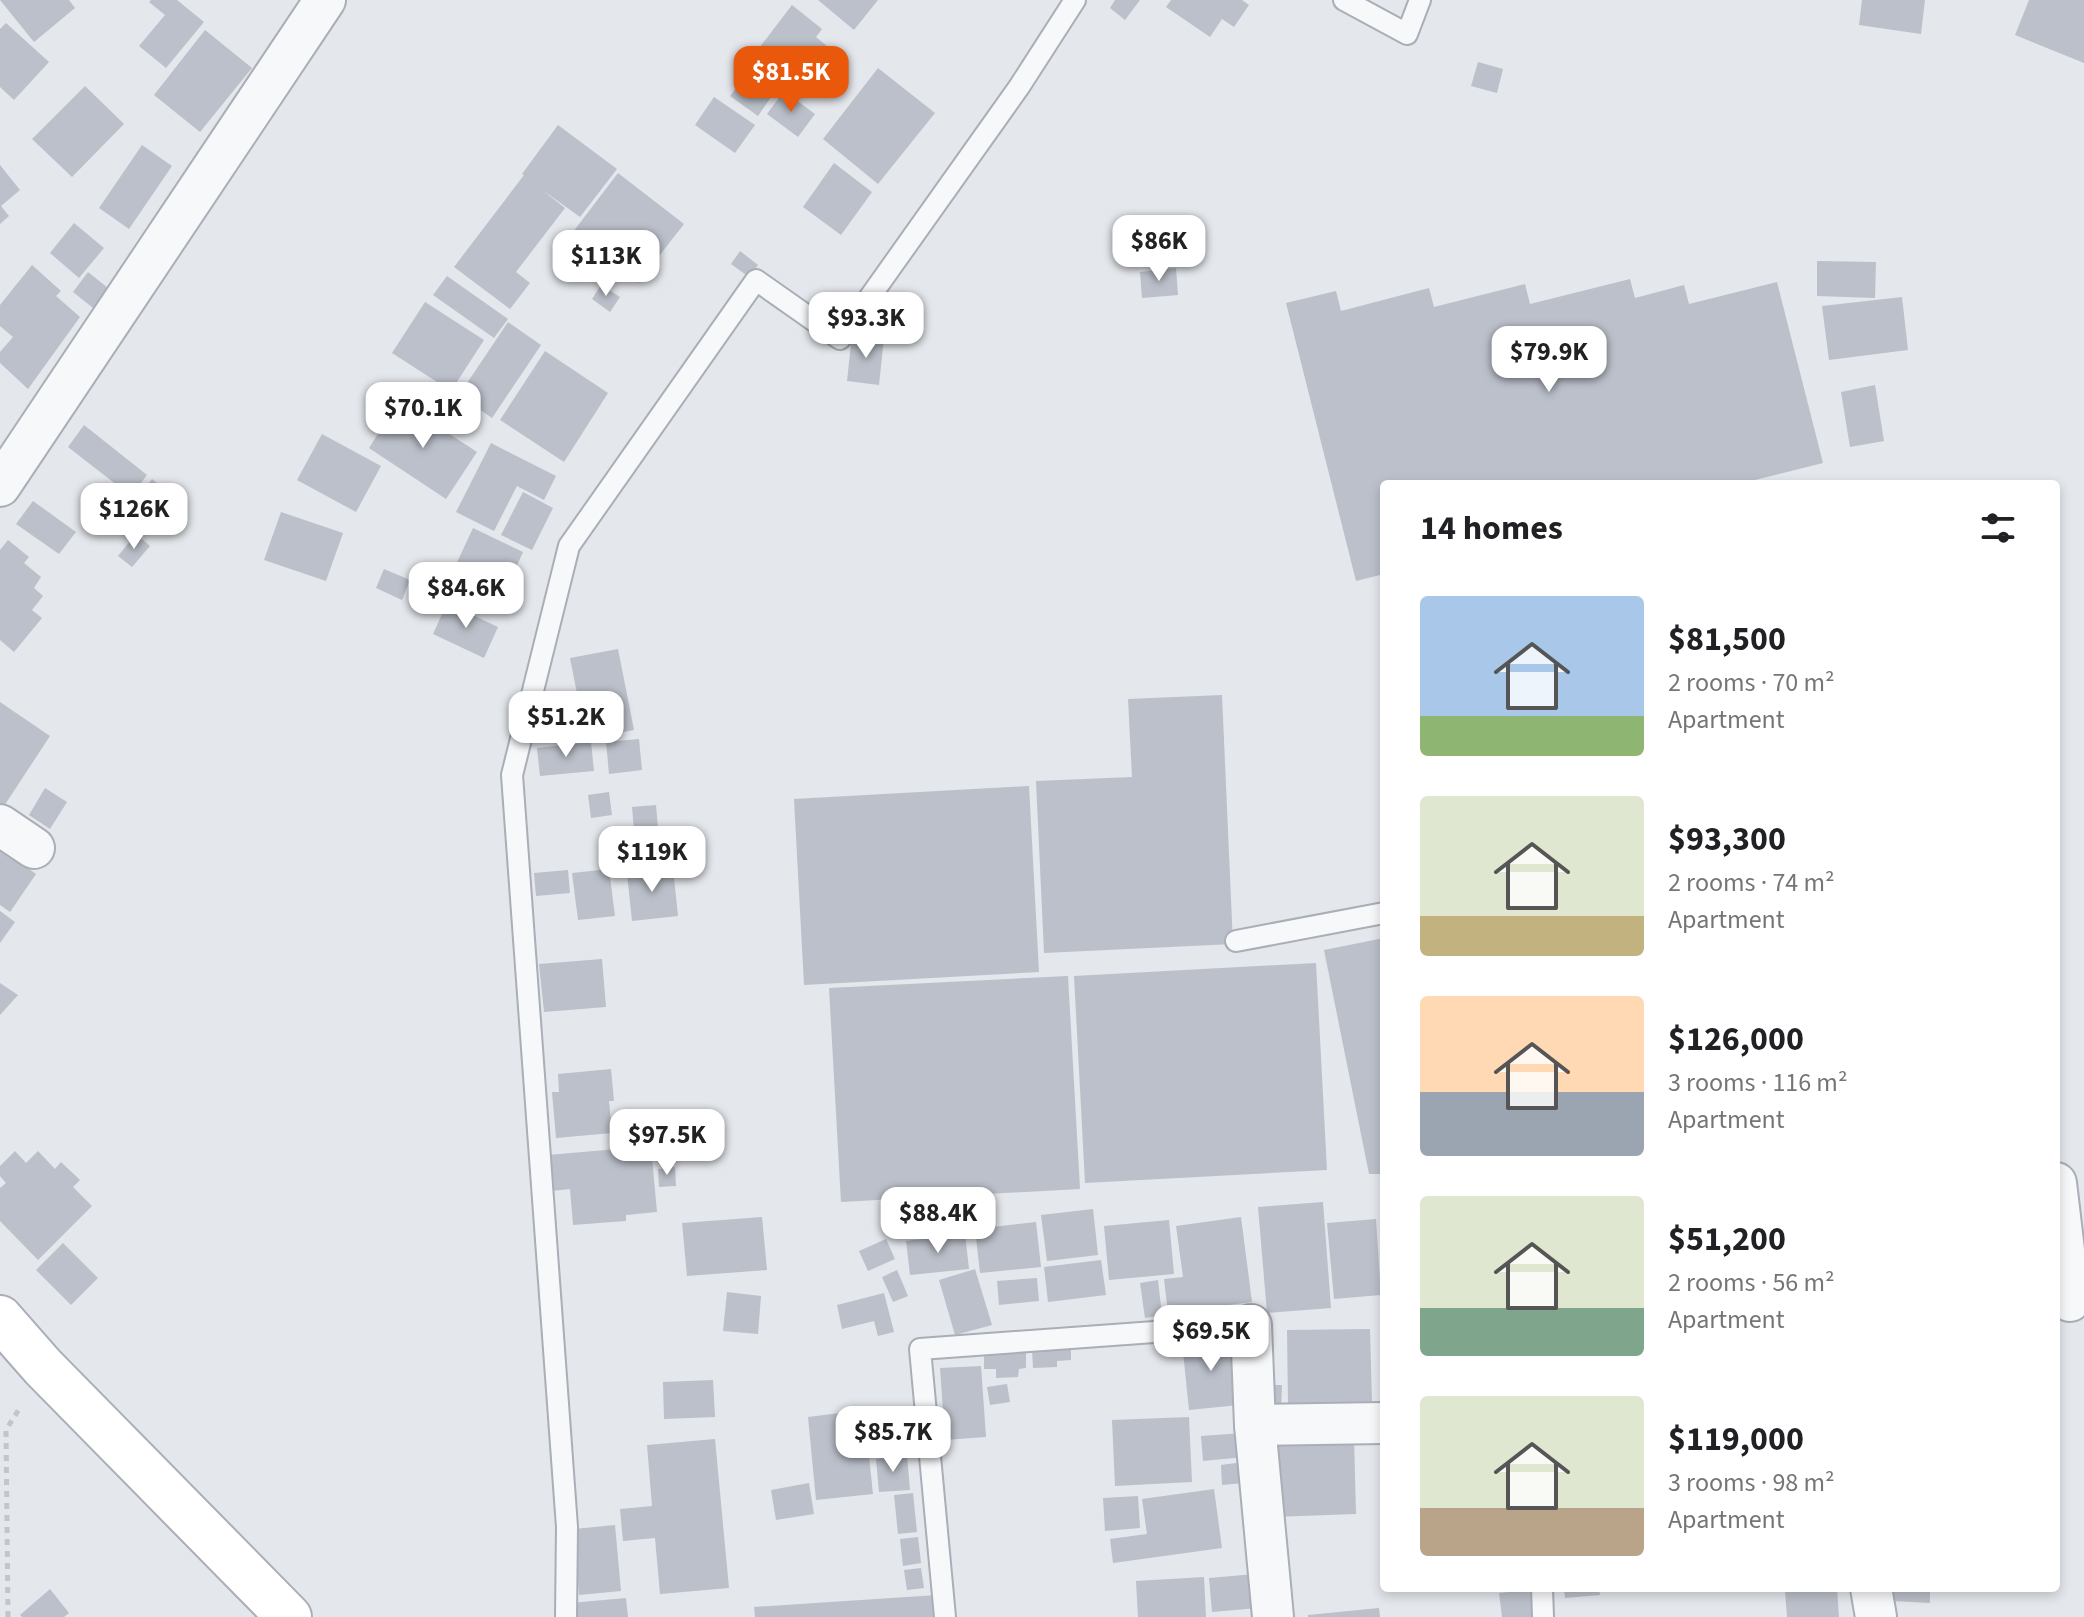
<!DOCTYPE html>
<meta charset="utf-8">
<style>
:root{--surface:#fff;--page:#f2f2f2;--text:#202124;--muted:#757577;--accent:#ea580c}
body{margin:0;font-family:"Source Sans 3",sans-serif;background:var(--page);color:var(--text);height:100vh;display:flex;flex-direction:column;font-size:30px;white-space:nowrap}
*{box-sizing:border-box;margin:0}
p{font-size:26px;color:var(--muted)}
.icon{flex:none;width:44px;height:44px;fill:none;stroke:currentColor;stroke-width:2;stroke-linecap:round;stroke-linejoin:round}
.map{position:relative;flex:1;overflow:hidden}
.drawer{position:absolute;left:1380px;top:480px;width:680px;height:1112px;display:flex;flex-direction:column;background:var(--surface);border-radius:8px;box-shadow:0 4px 12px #0003}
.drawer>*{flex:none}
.price{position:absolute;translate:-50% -68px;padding:0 18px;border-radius:16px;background:#fff;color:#222;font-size:26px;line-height:52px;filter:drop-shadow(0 2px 4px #0008)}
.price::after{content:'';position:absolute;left:50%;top:48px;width:24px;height:18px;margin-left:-12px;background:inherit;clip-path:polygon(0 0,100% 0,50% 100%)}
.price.selected{background:var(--accent);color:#fff}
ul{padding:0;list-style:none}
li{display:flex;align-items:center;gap:24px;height:200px;padding:0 40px}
li span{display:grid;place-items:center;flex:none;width:224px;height:160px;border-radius:8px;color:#555}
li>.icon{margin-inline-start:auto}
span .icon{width:96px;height:96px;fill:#fffc;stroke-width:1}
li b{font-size:34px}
h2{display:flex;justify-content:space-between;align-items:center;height:96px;padding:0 40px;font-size:34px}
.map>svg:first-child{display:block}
.building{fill:#bbc0ca}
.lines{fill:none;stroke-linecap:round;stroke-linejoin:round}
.lane-casing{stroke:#a9aeb7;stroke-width:24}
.street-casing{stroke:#a9aeb7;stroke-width:44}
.secondary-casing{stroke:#a9aeb7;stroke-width:48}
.path{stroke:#c2c5cb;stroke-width:5;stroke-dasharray:6 6;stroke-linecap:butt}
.lane{stroke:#f7f8fa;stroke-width:20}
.street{stroke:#f7f8fa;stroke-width:40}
.secondary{stroke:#fff;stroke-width:44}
</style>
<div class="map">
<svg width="2084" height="1617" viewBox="0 0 2084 1617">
<rect width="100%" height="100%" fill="#e4e7ec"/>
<!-- building -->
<g class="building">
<path d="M 0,0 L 69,0 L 75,8 L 34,42 Z"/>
<path d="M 151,0 L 177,0 L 204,22 L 166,68 L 139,46 L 165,15 L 149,2 Z"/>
<path d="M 818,0 L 878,0 L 854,30 Z"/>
<path d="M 1115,0 L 1140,0 L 1125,20 L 1110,8 Z"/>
<path d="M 1171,0 L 1242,0 L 1249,5 L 1234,27 L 1222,19 L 1210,37 L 1166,7 Z"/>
<path d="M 1862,0 L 1925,0 L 1921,34 L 1859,25 Z"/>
<path d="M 2029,0 L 2084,0 L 2084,63 L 2015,35 Z"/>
<path d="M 792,5 L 822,29 L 816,37 L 834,52 L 805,90 L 756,52 Z"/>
<path d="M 6,23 L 49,62 L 14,100 L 0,87 L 0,29 Z"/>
<path d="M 205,30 L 252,68 L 200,132 L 154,95 Z"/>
<path d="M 1478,62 L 1503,69 L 1497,93 L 1471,86 Z"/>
<path d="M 878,68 L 935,113 L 878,184 L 823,139 Z"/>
<path d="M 746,75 L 773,94 L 758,116 L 730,96 Z"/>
<path d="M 85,86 L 124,124 L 72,177 L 32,139 Z"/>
<path d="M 784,91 L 815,114 L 798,137 L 767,114 Z"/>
<path d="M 714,97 L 755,125 L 735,153 L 695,125 Z"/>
<path d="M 558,125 L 617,169 L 580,217 L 541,189 L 565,208 L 516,272 L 530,283 L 510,309 L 454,267 L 524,175 L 522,174 Z"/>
<path d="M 142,145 L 172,166 L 129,229 L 99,208 Z"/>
<path d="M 834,163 L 872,192 L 841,235 L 803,207 Z"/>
<path d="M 0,165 L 20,190 L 1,206 L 9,216 L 0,224 Z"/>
<path d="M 618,173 L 684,224 L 638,283 L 573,232 Z"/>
<path d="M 74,223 L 104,248 L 79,278 L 50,253 Z"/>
<path d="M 740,251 L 758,265 L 749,277 L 731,264 Z"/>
<path d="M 1817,261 L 1876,262 L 1875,298 L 1817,296 Z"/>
<path d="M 32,265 L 61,291 L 56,296 L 80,317 L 28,389 L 0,363 L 0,352 L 13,337 L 0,326 L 0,305 Z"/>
<path d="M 1176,268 L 1178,295 L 1142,298 L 1140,272 Z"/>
<path d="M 88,272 L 108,288 L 93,308 L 73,292 Z"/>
<path d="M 447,276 L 508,319 L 494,338 L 433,295 Z"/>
<path d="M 1630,279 L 1635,298 L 1684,285 L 1689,304 L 1777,282 L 1823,463 L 1739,484 L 1384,484 L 1384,574 L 1356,581 L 1286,303 L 1336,291 L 1341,311 L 1429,288 L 1434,307 L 1525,284 L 1530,304 Z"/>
<path d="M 601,285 L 620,297 L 610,312 L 592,299 Z"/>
<path d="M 1902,297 L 1908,350 L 1829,360 L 1822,306 Z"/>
<path d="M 425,302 L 484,340 L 451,391 L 392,353 Z"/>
<path d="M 508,322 L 541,345 L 492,418 L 459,395 Z"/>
<path d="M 852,334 L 884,338 L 879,385 L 847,381 Z"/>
<path d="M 545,351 L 608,393 L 564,462 L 500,420 Z"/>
<path d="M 1875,385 L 1884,441 L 1850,447 L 1841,392 Z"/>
<path d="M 399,401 L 477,452 L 446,499 L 369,448 Z"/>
<path d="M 84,425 L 147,475 L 131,496 L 68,447 Z"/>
<path d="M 322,434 L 381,466 L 356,512 L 297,480 Z"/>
<path d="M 491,443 L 556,476 L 544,500 L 517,486 L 494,531 L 456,512 Z"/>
<path d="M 152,479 L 178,500 L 161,521 L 135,501 Z"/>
<path d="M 523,492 L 553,508 L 532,550 L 501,535 Z"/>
<path d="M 33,501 L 76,532 L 59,554 L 16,524 Z"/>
<path d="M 281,512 L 343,533 L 326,581 L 264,560 Z"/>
<path d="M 473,528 L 523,552 L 503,597 L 452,573 Z"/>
<path d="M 136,534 L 150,546 L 132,567 L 118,556 Z"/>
<path d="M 8,540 L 29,557 L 24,563 L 41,577 L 34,588 L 43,596 L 32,610 L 42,618 L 14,652 L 0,640 L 0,550 Z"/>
<path d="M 384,569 L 410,580 L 402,600 L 376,588 Z"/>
<path d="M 447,603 L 498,627 L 484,658 L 433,634 Z"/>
<path d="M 618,649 L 634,730 L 586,739 L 570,658 Z"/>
<path d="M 1222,695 L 1233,944 L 1044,953 L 1036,781 L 1132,777 L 1128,699 Z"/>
<path d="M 0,702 L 50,736 L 4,806 L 0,803 Z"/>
<path d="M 639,739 L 642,770 L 609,774 L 606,742 Z"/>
<path d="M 591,742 L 594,771 L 540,776 L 537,748 Z"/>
<path d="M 1029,786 L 1039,972 L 804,985 L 794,799 Z"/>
<path d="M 45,788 L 67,802 L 50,829 L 29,815 Z"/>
<path d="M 609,792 L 612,815 L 591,818 L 588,795 Z"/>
<path d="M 656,805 L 658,828 L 634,830 L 632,807 Z"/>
<path d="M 658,839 L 660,861 L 638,863 L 635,842 Z"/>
<path d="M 0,848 L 36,874 L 10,912 L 0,905 Z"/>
<path d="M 673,868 L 678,916 L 632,921 L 627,873 Z"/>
<path d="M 609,869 L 615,916 L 578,920 L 572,873 Z"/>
<path d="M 568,870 L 570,893 L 536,896 L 534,873 Z"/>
<path d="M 0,911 L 15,922 L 0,943 Z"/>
<path d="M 1384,938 L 1384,1174 L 1369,1174 L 1324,950 Z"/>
<path d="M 602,959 L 606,1007 L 544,1012 L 539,964 Z"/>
<path d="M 1316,963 L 1327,1170 L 1085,1183 L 1074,976 Z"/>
<path d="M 1068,976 L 1080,1189 L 841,1202 L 829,988 Z"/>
<path d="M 0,983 L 18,995 L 0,1015 Z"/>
<path d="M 611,1069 L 614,1101 L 609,1101 L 612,1133 L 556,1138 L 552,1092 L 559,1092 L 558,1074 Z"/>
<path d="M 651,1146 L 657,1212 L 626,1215 L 626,1221 L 573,1225 L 570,1189 L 551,1191 L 548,1155 Z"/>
<path d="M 15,1151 L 26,1163 L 38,1151 L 55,1169 L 61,1162 L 80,1180 L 73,1187 L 92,1206 L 38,1260 L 0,1221 L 0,1188 L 6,1183 L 0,1176 L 0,1166 Z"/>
<path d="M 675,1167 L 676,1186 L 659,1187 L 658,1169 Z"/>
<path d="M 1323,1202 L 1331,1308 L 1267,1313 L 1258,1207 Z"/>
<path d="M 1093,1209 L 1098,1255 L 1047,1261 L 1041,1215 Z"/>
<path d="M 762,1217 L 767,1270 L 687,1276 L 682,1223 Z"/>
<path d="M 1241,1217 L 1252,1302 L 1168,1313 L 1164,1279 L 1183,1277 L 1176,1226 Z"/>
<path d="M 1376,1219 L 1381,1295 L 1334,1299 L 1327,1223 Z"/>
<path d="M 1169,1220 L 1174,1274 L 1109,1280 L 1104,1226 Z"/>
<path d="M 1036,1222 L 1041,1267 L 980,1273 L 975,1229 Z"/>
<path d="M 965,1234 L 969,1269 L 910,1275 L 906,1241 Z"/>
<path d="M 886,1239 L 895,1259 L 868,1271 L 859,1251 Z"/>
<path d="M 63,1243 L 98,1278 L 71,1305 L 36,1270 Z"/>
<path d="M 1101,1260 L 1106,1295 L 1048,1302 L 1044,1267 Z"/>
<path d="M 975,1269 L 992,1325 L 955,1335 L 939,1280 Z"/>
<path d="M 897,1270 L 908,1296 L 893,1302 L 882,1277 Z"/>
<path d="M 1037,1278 L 1039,1301 L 999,1305 L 997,1281 Z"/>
<path d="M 1158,1280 L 1162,1315 L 1145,1318 L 1140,1283 Z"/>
<path d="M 727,1292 L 761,1296 L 758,1334 L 723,1331 Z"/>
<path d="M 884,1293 L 894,1332 L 878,1336 L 874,1321 L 842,1329 L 837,1305 Z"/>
<path d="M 1370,1329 L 1372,1402 L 1288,1403 L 1287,1330 Z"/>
<path d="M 1233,1337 L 1239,1405 L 1189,1410 L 1182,1342 Z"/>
<path d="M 1071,1347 L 1071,1360 L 1057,1361 L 1057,1367 L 1033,1368 L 1032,1349 Z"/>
<path d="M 984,1351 L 1026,1351 L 1026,1368 L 1019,1369 L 1018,1377 L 996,1378 L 996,1369 L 984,1369 Z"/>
<path d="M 981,1366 L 986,1437 L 945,1440 L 940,1368 Z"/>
<path d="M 713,1380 L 715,1417 L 664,1419 L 663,1382 Z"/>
<path d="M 1007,1384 L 1010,1402 L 990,1405 L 987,1387 Z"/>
<path d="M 1259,1385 L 1282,1385 L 1281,1413 L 1259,1413 Z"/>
<path d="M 864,1410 L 873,1494 L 816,1500 L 808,1417 Z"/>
<path d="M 1189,1417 L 1192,1482 L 1115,1486 L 1112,1420 Z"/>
<path d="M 1243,1433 L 1245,1457 L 1203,1461 L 1201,1436 Z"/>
<path d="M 1354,1437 L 1356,1514 L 1273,1517 L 1270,1440 Z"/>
<path d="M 715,1439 L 729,1588 L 660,1594 L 655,1538 L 623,1541 L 620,1509 L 652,1506 L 647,1445 Z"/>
<path d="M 907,1455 L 910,1490 L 879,1492 L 876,1459 Z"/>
<path d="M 1243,1462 L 1245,1483 L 1222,1485 L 1221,1465 Z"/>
<path d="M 809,1483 L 814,1514 L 776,1520 L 771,1490 Z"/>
<path d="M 1214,1489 L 1222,1548 L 1113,1563 L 1110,1539 L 1147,1534 L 1142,1499 Z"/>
<path d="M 913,1493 L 917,1532 L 898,1534 L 894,1495 Z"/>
<path d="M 1138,1496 L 1140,1528 L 1105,1531 L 1103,1498 Z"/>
<path d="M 615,1525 L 621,1591 L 579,1595 L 574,1529 Z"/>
<path d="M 918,1537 L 921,1563 L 903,1566 L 900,1539 Z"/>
<path d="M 921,1568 L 924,1588 L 907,1590 L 904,1570 Z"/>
<path d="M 1255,1574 L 1258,1608 L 1212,1612 L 1209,1578 Z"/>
<path d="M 1204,1577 L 1206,1617 L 1138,1617 L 1136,1581 Z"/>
<path d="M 1564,1588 L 1599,1588 L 1600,1595 L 1565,1598 Z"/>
<path d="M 1837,1588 L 1839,1617 L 1787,1617 L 1785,1591 Z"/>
<path d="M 1893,1588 L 1930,1588 L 1930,1603 L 1893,1601 Z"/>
<path d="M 50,1589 L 69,1613 L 64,1617 L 22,1617 L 20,1615 Z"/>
<path d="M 1530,1590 L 1532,1617 L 1502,1617 L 1499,1593 Z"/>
<path d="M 937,1595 L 938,1617 L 755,1617 L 754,1607 Z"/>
<path d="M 626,1598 L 628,1617 L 572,1617 L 571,1603 Z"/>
<path d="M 1379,1608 L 1380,1617 L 1308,1617 L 1308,1615 Z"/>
</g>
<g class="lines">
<defs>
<g id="lane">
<path d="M 1344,0 L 1407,34 L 1420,0"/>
<path d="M 1236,941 L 1384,913"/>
<path d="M 1542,1588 L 1543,1617"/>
<path d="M 566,1617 L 567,1527 L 512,775 L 569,546 L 756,280 L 840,339 L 1019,87 L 1075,0"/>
<path d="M 945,1617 L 920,1349 L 1251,1325"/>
</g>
<g id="street">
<path d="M 0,486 L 325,0"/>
<path d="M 0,825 L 34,848"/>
<path d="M 2056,1183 L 2070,1301"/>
<path d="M 1251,1325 L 1255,1425 L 1384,1423"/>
<path d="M 1255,1425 L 1273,1617"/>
<path d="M 1871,1588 L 1876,1617"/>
</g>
<path id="secondary" d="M 0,1318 L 43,1367 L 289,1617"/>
</defs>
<!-- lane casing -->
<use href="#lane" class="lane-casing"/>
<!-- street casing -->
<use href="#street" class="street-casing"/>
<!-- secondary casing -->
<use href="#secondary" class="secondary-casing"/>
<!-- path -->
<path class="path" d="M 8,1617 L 6,1430 L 21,1406"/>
<!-- lane -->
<use href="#lane" class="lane"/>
<!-- street -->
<use href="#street" class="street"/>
<!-- secondary -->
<use href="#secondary" class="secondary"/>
</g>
</svg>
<b class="price selected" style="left:791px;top:114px">$81.5K</b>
<b class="price" style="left:1159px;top:283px">$86K</b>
<b class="price" style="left:606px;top:298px">$113K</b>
<b class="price" style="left:866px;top:360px">$93.3K</b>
<b class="price" style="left:1549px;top:394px">$79.9K</b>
<b class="price" style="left:423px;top:450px">$70.1K</b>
<b class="price" style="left:134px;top:551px">$126K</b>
<b class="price" style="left:466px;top:630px">$84.6K</b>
<b class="price" style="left:566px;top:759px">$51.2K</b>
<b class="price" style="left:652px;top:894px">$119K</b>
<b class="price" style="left:667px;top:1177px">$97.5K</b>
<b class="price" style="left:938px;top:1255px">$88.4K</b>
<b class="price" style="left:1211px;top:1373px">$69.5K</b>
<b class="price" style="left:893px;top:1474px">$85.7K</b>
<section class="drawer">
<h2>14 homes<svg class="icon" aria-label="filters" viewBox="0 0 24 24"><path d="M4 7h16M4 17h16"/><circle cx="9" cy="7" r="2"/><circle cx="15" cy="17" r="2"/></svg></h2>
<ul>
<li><span style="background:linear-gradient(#a9c7e8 75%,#8fb573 0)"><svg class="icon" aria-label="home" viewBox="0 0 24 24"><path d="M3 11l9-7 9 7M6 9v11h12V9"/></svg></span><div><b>$81,500</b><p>2 rooms · 70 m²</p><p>Apartment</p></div></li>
<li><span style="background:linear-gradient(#dfe7d0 75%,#c2b280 0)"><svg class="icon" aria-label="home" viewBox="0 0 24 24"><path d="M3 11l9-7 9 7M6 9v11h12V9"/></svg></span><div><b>$93,300</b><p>2 rooms · 74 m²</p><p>Apartment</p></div></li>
<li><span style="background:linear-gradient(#ffd9b3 60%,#9aa5b1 0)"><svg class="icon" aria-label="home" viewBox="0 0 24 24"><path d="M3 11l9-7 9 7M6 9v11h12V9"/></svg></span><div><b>$126,000</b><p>3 rooms · 116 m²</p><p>Apartment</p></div></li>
<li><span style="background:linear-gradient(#dfe7d0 70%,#7fa58c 0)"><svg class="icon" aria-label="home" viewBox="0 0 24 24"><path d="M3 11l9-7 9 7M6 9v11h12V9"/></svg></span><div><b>$51,200</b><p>2 rooms · 56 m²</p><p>Apartment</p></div></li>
<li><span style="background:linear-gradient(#dfe7d0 70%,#b9a48a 0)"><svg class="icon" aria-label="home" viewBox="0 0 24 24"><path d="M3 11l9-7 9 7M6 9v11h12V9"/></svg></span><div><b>$119,000</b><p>3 rooms · 98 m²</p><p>Apartment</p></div></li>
</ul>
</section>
</div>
